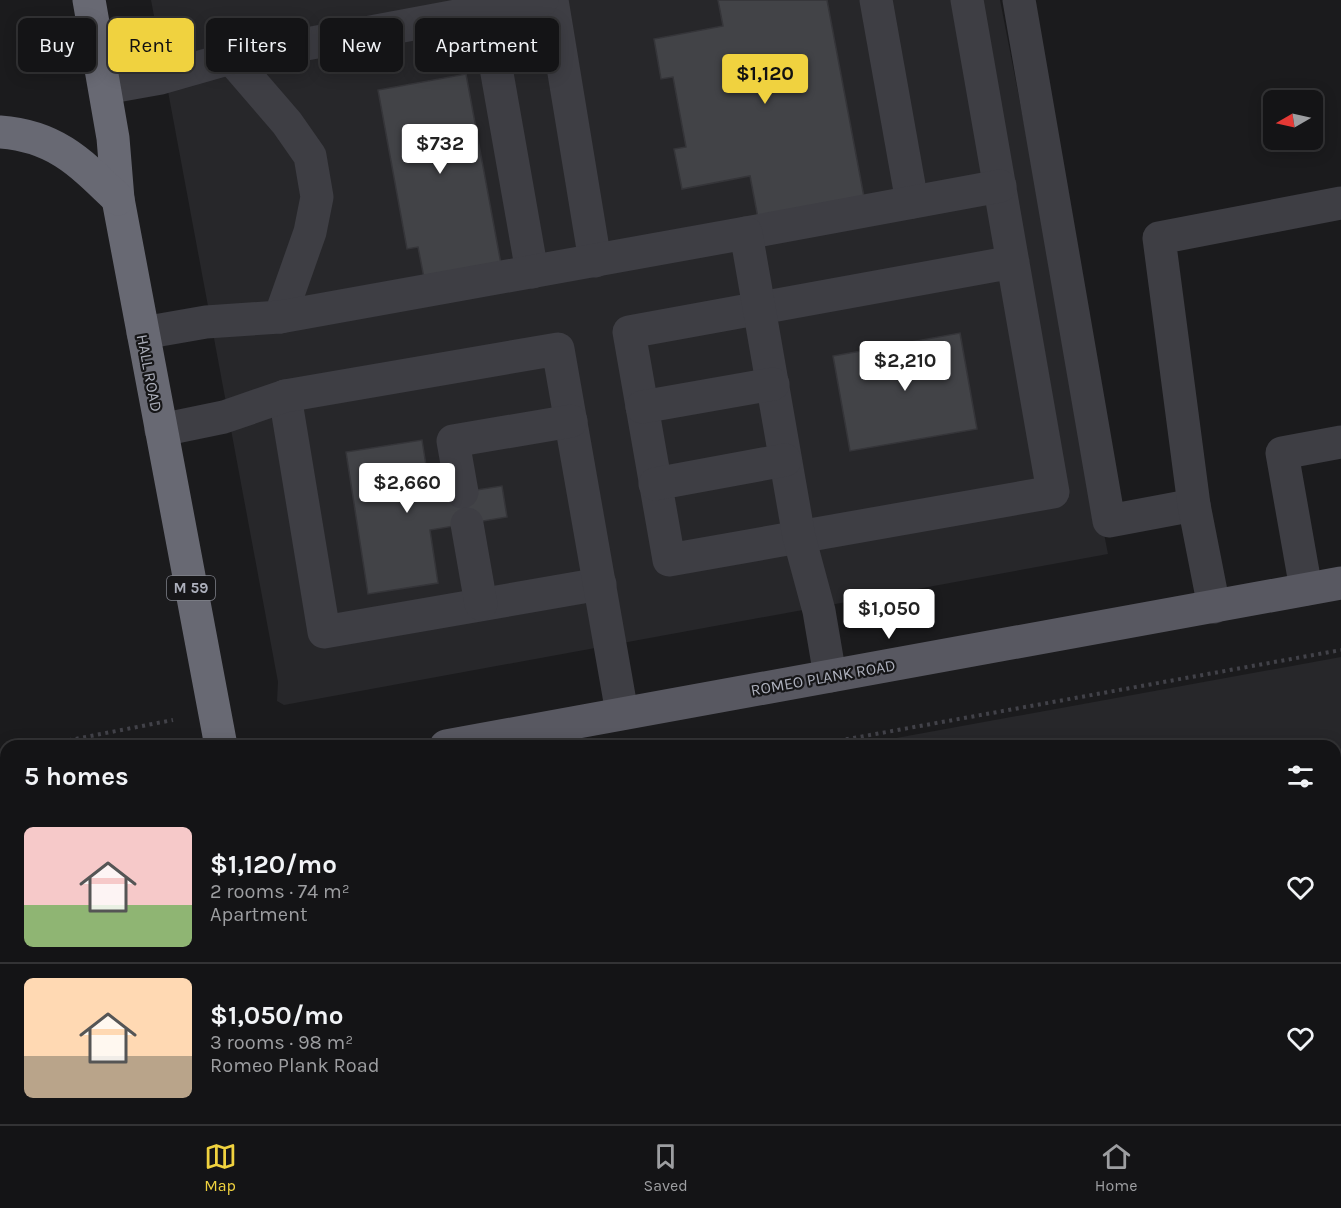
<!DOCTYPE html>
<meta charset="utf-8">
<style>
:root{--surface:#141416;--page:#212123;--text:#f1f3f6;--muted:#9d9ea1;--line:#333335;--accent:#f0d23f}
body{margin:0;font-family:Karla,sans-serif;background:var(--page);color:var(--text);height:100vh;display:flex;flex-direction:column;font-size:22px;white-space:nowrap}
*{box-sizing:border-box;margin:0}
p{font-size:20px;color:var(--muted)}
.icon{flex:none;width:33px;height:33px;fill:none;stroke:currentColor;stroke-width:2;stroke-linecap:round;stroke-linejoin:round}
.map{position:relative;flex:1;overflow:hidden}
.drawer{position:absolute;left:0px;top:740px;width:1341px;height:386px;display:flex;flex-direction:column;background:var(--surface);border-radius:18px 18px 0 0;box-shadow:0 3px 15px #0003,0 0 0 2px var(--line)}
.drawer>*{flex:none}
.banner{position:absolute;left:18px;top:18px;width:600px;height:54px;display:flex;gap:12px}
.needle{width:39px;rotate:261deg}
.fabs{position:absolute;left:1263px;top:90px;display:grid;gap:12px}
.fabs a{display:grid;place-items:center;width:60px;height:60px;border-radius:9px;background:var(--surface);box-shadow:0 3px 15px #0003,0 0 0 2px var(--line);font-size:30px}
.price{position:absolute;translate:-50% -51px;padding:0 14px;border-radius:6px;background:#fff;color:#222;font-size:20px;line-height:39px;filter:drop-shadow(0 2px 3px #0008)}
.price::after{content:'';position:absolute;left:50%;top:36px;width:18px;height:14px;margin-left:-9px;background:inherit;clip-path:polygon(0 0,100% 0,50% 100%)}
.price.active{background:var(--accent);color:#111}
ul{padding:0;list-style:none}
li{display:flex;align-items:center;gap:18px;height:150px;padding:0 24px}
li+li{border-top:2px solid var(--line)}
li span{display:grid;place-items:center;flex:none;width:168px;height:120px;border-radius:9px;color:#555}
li>.icon{margin-inline-start:auto}
span .icon{width:72px;height:72px;fill:#fffc;stroke-width:1}
li b{font-size:26px}
h2{display:flex;justify-content:space-between;align-items:center;height:72px;padding:0 24px;font-size:26px}
.chip{padding:0 21px;border-radius:9px;background:var(--surface);box-shadow:0 3px 15px #0003,0 0 0 2px var(--line);font-size:21px;line-height:54px}
.chip.active{background:var(--accent);color:#111}
.menu{display:flex;justify-content:space-around;align-items:center;height:84px;border-top:2px solid var(--line);background:var(--surface);font-size:16px;color:var(--muted)}
.menu a{display:grid;justify-items:center;gap:3px}
.menu .active{color:var(--accent)}
.map>svg:first-child{display:block}
.built{fill:#27272a}
.green{fill:#242d27}
.building{fill:#424347;stroke:#353539;stroke-width:1.5}
.lines{fill:none;stroke-linecap:round;stroke-linejoin:round}
.path{stroke:#424249;stroke-width:4;stroke-dasharray:3 4.5;stroke-linecap:butt}
.minor{stroke:#3e3e44;stroke-width:33}
.major{stroke:#585861;stroke-width:33}
.highway{stroke:#686973;stroke-width:33}
.labels{text-anchor:middle;stroke-width:4.5;stroke-linejoin:round;paint-order:stroke}
.shield{fill:#161618;stroke:#80828b;stroke-width:1.5}
.shield-label{font-size:15px;font-weight:bold;fill:#adb0bc}
.street-label{font-size:16px;fill:#adb0bc;stroke:#161618}
</style>
<div class="map">
<svg width="1341" height="1124" viewBox="0 0 1341 1124">
<rect width="100%" height="100%" fill="#1b1b1d"/>
<!-- built -->
<g class="built">
<path d="M 151,0 L 1000,0 L 1108,554 L 284,705 L 277,701 L 278,682 Z"/>
<path d="M 1341,657 L 1341,1124 L 387,1124 L 385,1119 L 1335,1119 L 1335,746 L 858,745 Z"/>
</g>
<!-- green -->
<path class="green" d="M 89,1119 L 252,1119 L 253,1124 L 90,1124 Z"/>
<!-- building -->
<g class="building">
<path d="M 718,0 L 827,0 L 864,197 L 758,218 L 750,176 L 682,189 L 674,149 L 686,147 L 673,77 L 661,79 L 654,39 L 723,26 Z"/>
<path d="M 466,74 L 501,264 L 424,278 L 418,247 L 407,249 L 378,90 Z"/>
<path d="M 960,333 L 977,429 L 850,451 L 833,356 Z"/>
<path d="M 422,440 L 431,497 L 502,486 L 507,517 L 430,530 L 438,583 L 368,594 L 346,452 Z"/>
<path d="M 1335,1113 L 1337,1124 L 934,1124 L 960,1119 L 1335,1119 Z"/>
</g>
<g class="lines">
<!-- path -->
<g class="path">
<path d="M 39,746 L 173,720"/>
<path d="M 809,746 L 1341,650"/>
<path d="M 890,1119 L 891,1124"/>
</g>
<!-- minor -->
<g class="minor">
<path d="M 552,0 L 595,261"/>
<path d="M 876,0 L 912,202"/>
<path d="M 967,0 L 1053,492 L 669,560 L 629,332 L 1013,262"/>
<path d="M 1019,0 L 1109,521 L 1194,505"/>
<path d="M 486,11 L 532,272"/>
<path d="M 231,58 L 287,123 L 310,156 L 317,197 L 310,232 L 280,317"/>
<path d="M 105,88 L 161,78 L 231,58 L 542,0"/>
<path d="M 746,233 L 1000,186"/>
<path d="M 143,333 L 206,322 L 280,317 L 746,233 L 799,537 L 819,611 L 830,676"/>
<path d="M 285,396 L 324,632 L 600,584"/>
<path d="M 642,407 L 773,384"/>
<path d="M 161,430 L 224,417 L 285,396 L 558,349 L 622,713"/>
<path d="M 655,484 L 785,460"/>
<path d="M 462,492 L 453,441 L 571,421"/>
<path d="M 467,524 L 481,604"/>
<path d="M 1306,589 L 1282,453 L 1341,442"/>
<path d="M 1214,607 L 1194,505 L 1159,238 L 1341,203"/>
<path d="M 0,1088 L 6,1086"/>
</g>
<!-- major -->
<g class="major">
<path d="M 446,746 L 1341,583"/>
<path d="M 0,829 L 6,828"/>
</g>
<!-- highway -->
<g class="highway">
<path d="M 89,0 L 113,138 L 118,199 L 221,746"/>
<path d="M 0,132 C 55,136 80,162 118,199"/>
<path d="M 0,909 L 6,937"/>
<path d="M 43,1119 L 44,1124"/>
<path d="M 295,1119 L 296,1124"/>
</g>
</g>
<g class="labels">
<!-- shield labels -->
<rect class="shield" x="167" y="576" width="48" height="24" rx="4.5"/>
<g class="shield-label">
<text x="191" y="593">M 59</text>
</g>
<!-- street labels -->
<g class="street-label">
<text transform="translate(150 373) rotate(79)" y="6">HALL ROAD</text>
<text transform="translate(823 677) rotate(-10)" y="6">ROMEO PLANK ROAD</text>
</g>
</g>
</svg>
<div class="fabs">
<a><svg class="needle" viewBox="-14 -14 28 28"><path d="M0-13l5 13h-10z" fill="#e53935"/><path d="M0 13l5-13h-10z" fill="#9d9ea1"/></svg></a>
</div>
<b class="price active" style="left:765px;top:105px">$1,120</b>
<b class="price" style="left:440px;top:175px">$732</b>
<b class="price" style="left:905px;top:392px">$2,210</b>
<b class="price" style="left:407px;top:514px">$2,660</b>
<b class="price" style="left:889px;top:640px">$1,050</b>
<div class="banner">
<a class="chip">Buy</a>
<a class="chip active">Rent</a>
<a class="chip">Filters</a>
<a class="chip">New</a>
<a class="chip">Apartment</a>
</div>
<section class="drawer">
<h2>5 homes<svg class="icon" aria-label="filters" viewBox="0 0 24 24"><path d="M4 7h16M4 17h16"/><circle cx="9" cy="7" r="2"/><circle cx="15" cy="17" r="2"/></svg></h2>
<ul>
<li><span style="background:linear-gradient(#f6c9c9 65%,#8fb573 0)"><svg class="icon" aria-label="home" viewBox="0 0 24 24"><path d="M3 11l9-7 9 7M6 9v11h12V9"/></svg></span><div><b>$1,120/mo</b><p>2 rooms · 74 m²</p><p>Apartment</p></div><svg class="icon" aria-label="heart" viewBox="0 0 24 24"><path d="M12 20l-8-8c-3-5 5-10 8-4 3-6 11-1 8 4z"/></svg></li>
<li><span style="background:linear-gradient(#ffd9b3 65%,#b9a48a 0)"><svg class="icon" aria-label="home" viewBox="0 0 24 24"><path d="M3 11l9-7 9 7M6 9v11h12V9"/></svg></span><div><b>$1,050/mo</b><p>3 rooms · 98 m²</p><p>Romeo Plank Road</p></div><svg class="icon" aria-label="heart" viewBox="0 0 24 24"><path d="M12 20l-8-8c-3-5 5-10 8-4 3-6 11-1 8 4z"/></svg></li>
</ul>
</section>
</div>
<nav class="menu">
<a class="active"><svg class="icon" aria-label="map" viewBox="0 0 24 24"><path d="M3 6l6-2 6 2 6-2v14l-6 2-6-2-6 2zM9 4v14M15 6v14"/></svg>Map</a>
<a><svg class="icon" aria-label="saved" viewBox="0 0 24 24"><path d="M7 4h10v16l-5-4-5 4z"/></svg>Saved</a>
<a><svg class="icon" aria-label="home" viewBox="0 0 24 24"><path d="M3 11l9-7 9 7M6 9v11h12V9"/></svg>Home</a>
</nav>
